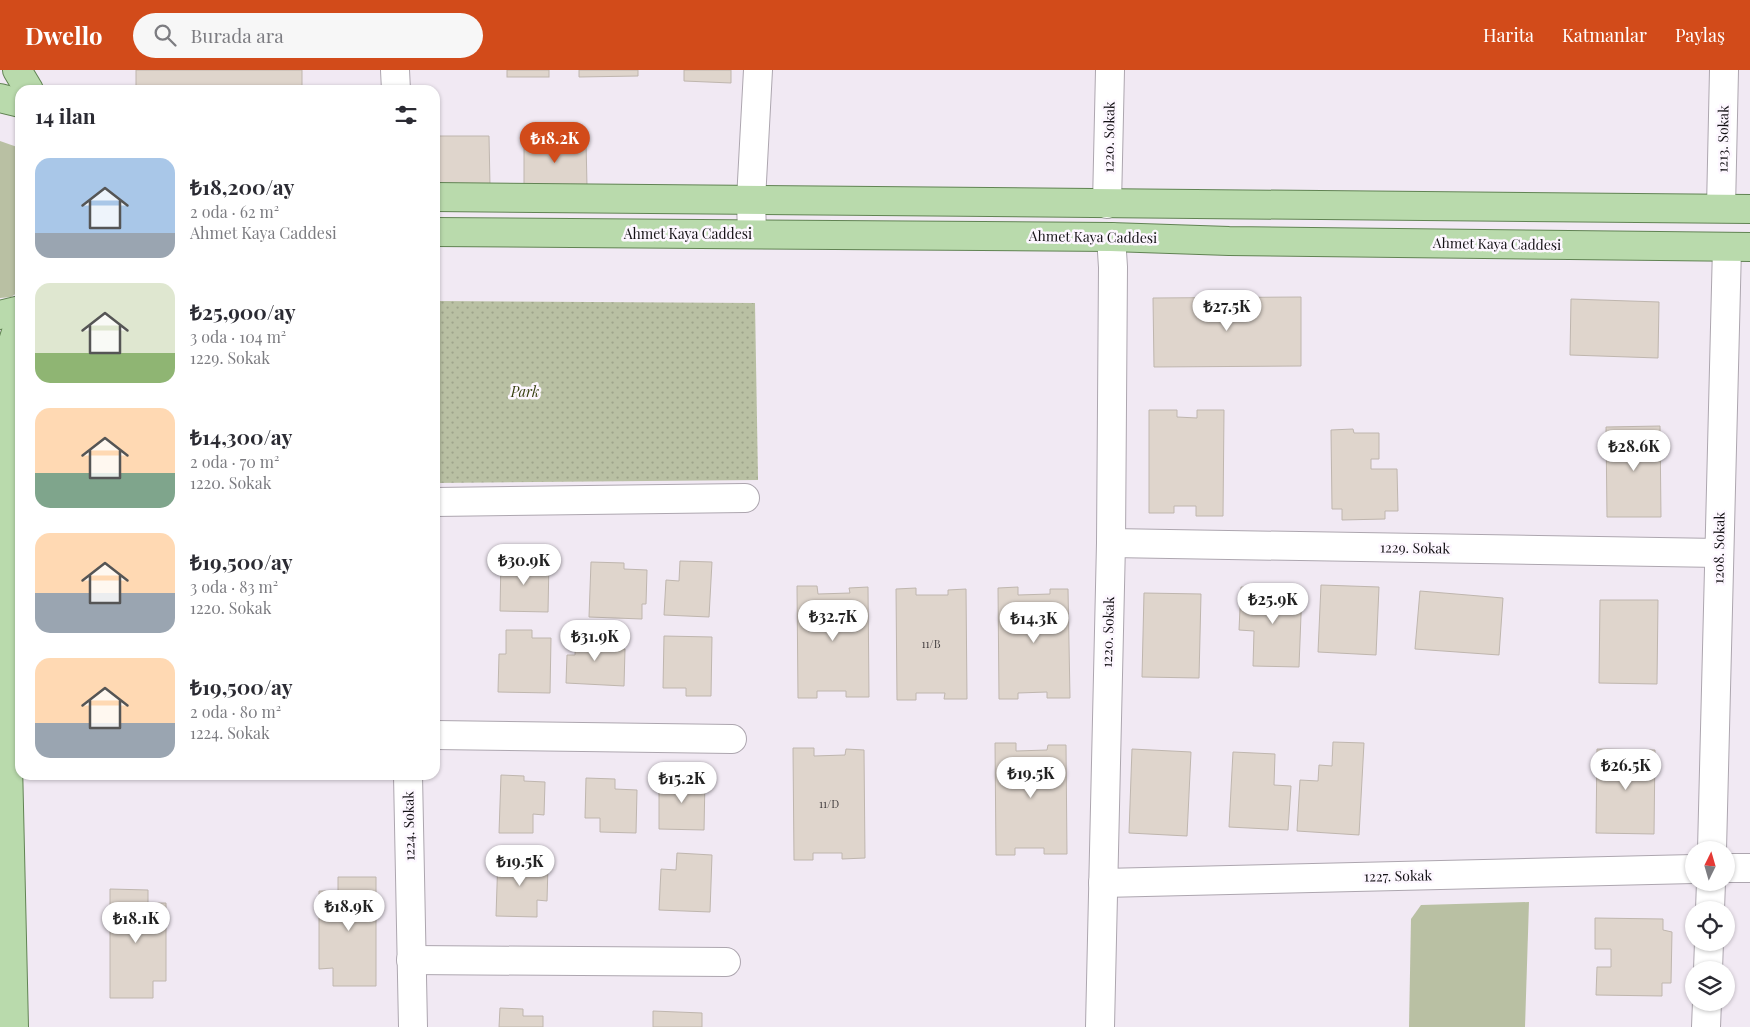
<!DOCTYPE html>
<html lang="tr">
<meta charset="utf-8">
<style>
:root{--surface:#fff;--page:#f7f7f7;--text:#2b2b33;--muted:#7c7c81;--accent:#d24b1a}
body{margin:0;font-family:"Playfair Display",serif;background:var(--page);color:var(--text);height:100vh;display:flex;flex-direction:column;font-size:19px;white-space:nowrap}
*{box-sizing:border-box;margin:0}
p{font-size:16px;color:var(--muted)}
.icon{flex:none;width:28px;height:28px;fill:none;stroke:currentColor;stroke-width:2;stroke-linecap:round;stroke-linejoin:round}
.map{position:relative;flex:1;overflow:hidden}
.details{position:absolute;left:15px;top:15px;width:425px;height:695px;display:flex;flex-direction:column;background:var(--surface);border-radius:15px;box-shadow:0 1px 4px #0004}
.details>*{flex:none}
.needle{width:32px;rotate:5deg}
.buttons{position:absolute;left:1685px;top:771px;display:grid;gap:10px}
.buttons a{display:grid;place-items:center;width:50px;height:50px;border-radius:50%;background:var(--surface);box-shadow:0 1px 4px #0004;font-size:25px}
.price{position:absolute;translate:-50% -42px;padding:0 11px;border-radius:18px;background:#fff;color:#222;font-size:16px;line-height:32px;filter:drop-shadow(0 1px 2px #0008)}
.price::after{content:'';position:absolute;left:50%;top:30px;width:15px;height:11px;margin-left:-8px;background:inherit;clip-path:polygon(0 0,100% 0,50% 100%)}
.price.current{background:var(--accent);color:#fff}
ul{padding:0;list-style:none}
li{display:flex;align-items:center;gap:15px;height:125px;padding:0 20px}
li span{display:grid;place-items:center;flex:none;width:140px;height:100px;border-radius:15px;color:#555}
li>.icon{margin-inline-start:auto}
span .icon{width:60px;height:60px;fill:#fffc;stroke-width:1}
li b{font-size:21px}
h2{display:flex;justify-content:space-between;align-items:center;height:60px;padding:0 20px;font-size:21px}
header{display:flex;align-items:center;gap:30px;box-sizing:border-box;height:70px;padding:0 25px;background:var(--accent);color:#fff}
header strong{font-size:24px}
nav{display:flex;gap:28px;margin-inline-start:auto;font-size:18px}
.search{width:350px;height:45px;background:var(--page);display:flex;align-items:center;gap:12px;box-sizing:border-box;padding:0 18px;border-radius:28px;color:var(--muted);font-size:19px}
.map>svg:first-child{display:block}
.green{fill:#b9c0a3}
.park{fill:url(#park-dots)}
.building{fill:#dfd5cc;stroke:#bfb6ae}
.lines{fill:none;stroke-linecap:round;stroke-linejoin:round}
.minor-casing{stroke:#ada6af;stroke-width:30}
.major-casing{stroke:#618353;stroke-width:30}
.minor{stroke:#fff;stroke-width:28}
.major{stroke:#b9daac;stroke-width:28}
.labels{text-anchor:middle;stroke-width:5;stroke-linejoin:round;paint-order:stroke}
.number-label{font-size:11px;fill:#474243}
.street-label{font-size:14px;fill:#141115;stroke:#fdf7ff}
.park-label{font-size:14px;font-style:italic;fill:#384011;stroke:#fdf7ff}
</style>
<header>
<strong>Dwello</strong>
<div class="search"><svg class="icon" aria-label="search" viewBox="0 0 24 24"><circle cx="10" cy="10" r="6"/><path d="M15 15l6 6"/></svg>Burada ara</div>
<nav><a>Harita</a><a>Katmanlar</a><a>Paylaş</a></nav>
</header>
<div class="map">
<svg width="1750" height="957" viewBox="0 0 1750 957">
<defs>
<pattern id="park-dots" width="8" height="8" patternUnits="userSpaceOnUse" patternTransform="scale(1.25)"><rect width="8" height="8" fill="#b9c0a3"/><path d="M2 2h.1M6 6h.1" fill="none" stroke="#9ea48b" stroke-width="1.8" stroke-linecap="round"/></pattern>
</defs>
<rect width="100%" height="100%" fill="#f1e9f3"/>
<!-- green -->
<g class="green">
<path d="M 0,71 L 20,78 L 20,221 L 11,227 L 0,228 Z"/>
<path d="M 1529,832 L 1525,957 L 1409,957 L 1411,849 L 1421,835 Z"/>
</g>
<!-- park -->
<path class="park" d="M 435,231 L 755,233 L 758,410 L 435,413 Z"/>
<!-- building -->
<g class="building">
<rect x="136" y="0" width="166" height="20"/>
<rect x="507" y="0" width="42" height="7"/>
<path d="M 579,0 L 638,0 L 638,6 L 579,7 Z"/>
<path d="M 684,0 L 731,0 L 731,13 L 684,11 Z"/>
<path d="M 435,66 L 489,66 L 490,116 L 435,116 Z"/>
<path d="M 524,71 L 586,71 L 587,116 L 524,116 Z"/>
<path d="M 1301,227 L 1301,296 L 1154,297 L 1153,228 Z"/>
<path d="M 1571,229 L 1659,232 L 1658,288 L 1570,285 Z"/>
<path d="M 1149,340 L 1177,340 L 1177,347 L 1197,348 L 1197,340 L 1224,340 L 1223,446 L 1196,446 L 1196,436 L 1174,436 L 1174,443 L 1149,443 Z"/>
<path d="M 1660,356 L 1661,447 L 1607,447 L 1606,357 Z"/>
<path d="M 1353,359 L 1354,363 L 1379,363 L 1379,389 L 1371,389 L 1371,399 L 1397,399 L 1398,441 L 1385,441 L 1385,449 L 1342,450 L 1342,439 L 1332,439 L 1331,360 Z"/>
<path d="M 501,489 L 549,491 L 548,542 L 500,541 Z"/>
<path d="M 680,491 L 712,492 L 709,547 L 664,545 L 666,510 L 679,511 Z"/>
<path d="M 591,492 L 624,493 L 624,499 L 647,500 L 646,534 L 642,534 L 642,549 L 589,547 Z"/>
<path d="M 1321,515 L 1379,517 L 1376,585 L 1318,582 Z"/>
<path d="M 797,516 L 817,516 L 818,524 L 850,523 L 849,518 L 868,517 L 869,627 L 846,627 L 846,621 L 817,621 L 817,628 L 798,628 Z"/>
<path d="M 1018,517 L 1018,525 L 1050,524 L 1050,519 L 1068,519 L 1070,628 L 1047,628 L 1047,622 L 1018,623 L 1018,629 L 999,629 L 998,518 Z"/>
<path d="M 1241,517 L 1302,519 L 1299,597 L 1253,596 L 1254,561 L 1239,560 Z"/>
<path d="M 916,518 L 916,525 L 948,525 L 948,520 L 966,519 L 967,629 L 944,629 L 945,623 L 916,623 L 916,630 L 897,630 L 896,519 Z"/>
<path d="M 1420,521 L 1503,528 L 1499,585 L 1415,579 Z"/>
<path d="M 1144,523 L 1201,524 L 1199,608 L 1142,607 Z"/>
<path d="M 1600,530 L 1658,530 L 1657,614 L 1599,613 Z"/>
<path d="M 506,560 L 532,560 L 532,568 L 551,568 L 550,623 L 498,622 L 499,584 L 506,584 Z"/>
<path d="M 576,563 L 605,564 L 604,578 L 625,579 L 624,616 L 566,613 L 567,585 L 575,585 Z"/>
<path d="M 664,566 L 712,567 L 711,626 L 686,626 L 686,618 L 663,618 Z"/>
<path d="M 1333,672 L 1364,673 L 1359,765 L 1297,761 L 1300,710 L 1318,711 L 1319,695 L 1332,696 Z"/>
<path d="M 995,673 L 1016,673 L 1016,681 L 1047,680 L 1048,675 L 1066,675 L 1067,784 L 1044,784 L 1044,778 L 1015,778 L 1015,785 L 996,785 Z"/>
<path d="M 793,678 L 814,678 L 814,686 L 845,685 L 846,679 L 864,680 L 865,788 L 842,789 L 842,783 L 813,783 L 813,790 L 794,790 Z"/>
<path d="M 1132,679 L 1191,682 L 1187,766 L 1129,763 Z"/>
<path d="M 1597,679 L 1655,680 L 1654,764 L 1596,763 Z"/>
<path d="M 1233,682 L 1275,684 L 1274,715 L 1291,716 L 1288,760 L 1229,757 Z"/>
<path d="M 501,705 L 524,706 L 524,711 L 545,712 L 544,745 L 533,744 L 533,763 L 499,763 Z"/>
<path d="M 586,708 L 615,709 L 615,719 L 637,720 L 636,763 L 600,762 L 600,748 L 585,748 Z"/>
<path d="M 659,708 L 705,709 L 704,760 L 659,759 Z"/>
<path d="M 677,783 L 712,785 L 710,842 L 659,840 L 661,799 L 676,800 Z"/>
<path d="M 498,786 L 524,787 L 524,794 L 548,795 L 547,831 L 537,830 L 537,847 L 496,846 Z"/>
<path d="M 338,807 L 376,807 L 376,916 L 333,916 L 333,898 L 319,899 L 319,821 L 338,821 Z"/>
<path d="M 110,819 L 148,820 L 148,833 L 166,833 L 166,911 L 153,911 L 153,928 L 110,928 Z"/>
<path d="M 1595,848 L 1663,849 L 1663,860 L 1672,862 L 1671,913 L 1662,913 L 1662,926 L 1596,925 L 1597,897 L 1611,897 L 1611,879 L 1595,879 Z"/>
<path d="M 500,938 L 523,939 L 523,946 L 543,946 L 543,957 L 499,957 Z"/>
<path d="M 653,941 L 702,943 L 702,957 L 653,957 Z"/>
</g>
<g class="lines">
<defs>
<g id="minor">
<path d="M 395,0 L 396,20"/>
<path d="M 1107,134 L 1110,0"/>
<path d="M 1721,138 L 1724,0"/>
<path d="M 752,164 L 751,130 L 758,0"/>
<path d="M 435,432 L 745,428"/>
<path d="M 1111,473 L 1719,483"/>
<path d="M 435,665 L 732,669"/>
<path d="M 408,705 L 413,957"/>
<path d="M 1712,780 L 1727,177"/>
<path d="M 1726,798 L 1750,798"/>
<path d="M 1103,813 L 1694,799"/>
<path d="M 1710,840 L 1711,812"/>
<path d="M 411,890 L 726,892"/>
<path d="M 1708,900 L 1709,872"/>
<path d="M 1100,957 L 1111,473 L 1113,197 L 1111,167"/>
<path d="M 1706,957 L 1707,932"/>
</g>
<g id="major">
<path d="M 17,0 L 29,20"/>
<path d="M 0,28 L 20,33"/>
<path d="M 435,127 L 1750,139"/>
<path d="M 435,162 L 1111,167 L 1229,171 L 1750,177"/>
<path d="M 0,245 L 20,240"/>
<path d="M 14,957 L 4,517 L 4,300 L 16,262 L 20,258"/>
</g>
</defs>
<!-- minor casing -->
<use href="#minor" class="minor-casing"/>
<!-- major casing -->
<use href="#major" class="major-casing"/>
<!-- minor -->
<use href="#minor" class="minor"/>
<!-- major -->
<use href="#major" class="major"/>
</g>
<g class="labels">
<!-- number labels -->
<g class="number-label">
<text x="931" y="578">11/B</text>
<text x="829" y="738">11/D</text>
</g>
<!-- street labels -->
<g class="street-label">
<text transform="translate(1109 67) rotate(-89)" y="5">1220. Sokak</text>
<text transform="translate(1723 69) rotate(-89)" y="5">1213. Sokak</text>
<text x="688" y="169">Ahmet Kaya Caddesi</text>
<text transform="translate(1093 167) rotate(1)" y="5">Ahmet Kaya Caddesi</text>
<text transform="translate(1497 174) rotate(1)" y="5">Ahmet Kaya Caddesi</text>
<text transform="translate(1415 478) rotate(1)" y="5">1229. Sokak</text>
<text transform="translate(1719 478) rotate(-89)" y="5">1208. Sokak</text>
<text transform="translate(1108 562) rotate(-88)" y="5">1220. Sokak</text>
<text transform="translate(409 756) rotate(-91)" y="5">1224. Sokak</text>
<text transform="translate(1398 806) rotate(-1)" y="5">1227. Sokak</text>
</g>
<!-- park labels -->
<g class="park-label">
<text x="525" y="327">Park</text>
</g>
</g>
</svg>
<div class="buttons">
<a><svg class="needle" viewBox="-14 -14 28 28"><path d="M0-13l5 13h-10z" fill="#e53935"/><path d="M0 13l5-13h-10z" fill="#7c7c81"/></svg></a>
<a><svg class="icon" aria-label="locate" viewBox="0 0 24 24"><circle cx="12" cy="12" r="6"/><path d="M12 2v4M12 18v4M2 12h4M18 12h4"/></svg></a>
<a><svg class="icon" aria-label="layers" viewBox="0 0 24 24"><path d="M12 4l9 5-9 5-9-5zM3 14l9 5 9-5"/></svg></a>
</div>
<b class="price current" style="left:555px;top:94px">₺18.2K</b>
<b class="price" style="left:1227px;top:262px">₺27.5K</b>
<b class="price" style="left:1634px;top:402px">₺28.6K</b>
<b class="price" style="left:524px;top:516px">₺30.9K</b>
<b class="price" style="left:1273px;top:555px">₺25.9K</b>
<b class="price" style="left:833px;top:572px">₺32.7K</b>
<b class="price" style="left:1034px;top:574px">₺14.3K</b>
<b class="price" style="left:595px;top:592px">₺31.9K</b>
<b class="price" style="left:1626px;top:721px">₺26.5K</b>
<b class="price" style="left:1031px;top:729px">₺19.5K</b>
<b class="price" style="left:682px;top:734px">₺15.2K</b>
<b class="price" style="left:520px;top:817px">₺19.5K</b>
<b class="price" style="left:349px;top:862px">₺18.9K</b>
<b class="price" style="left:136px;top:874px">₺18.1K</b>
<section class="details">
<h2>14 ilan<svg class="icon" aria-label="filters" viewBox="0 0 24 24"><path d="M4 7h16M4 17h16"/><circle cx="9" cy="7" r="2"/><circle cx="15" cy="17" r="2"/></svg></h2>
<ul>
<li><span style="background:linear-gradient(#a9c7e8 75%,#9aa5b1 0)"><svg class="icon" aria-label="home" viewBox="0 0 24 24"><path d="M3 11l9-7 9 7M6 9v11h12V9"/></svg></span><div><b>₺18,200/ay</b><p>2 oda · 62 m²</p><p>Ahmet Kaya Caddesi</p></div></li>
<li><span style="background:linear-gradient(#dfe7d0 70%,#8fb573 0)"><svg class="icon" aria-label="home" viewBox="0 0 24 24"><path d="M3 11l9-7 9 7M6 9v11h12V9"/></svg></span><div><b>₺25,900/ay</b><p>3 oda · 104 m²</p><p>1229. Sokak</p></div></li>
<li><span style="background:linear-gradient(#ffd9b3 65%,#7fa58c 0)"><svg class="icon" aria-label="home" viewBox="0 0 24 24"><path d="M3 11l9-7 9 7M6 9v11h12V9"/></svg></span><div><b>₺14,300/ay</b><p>2 oda · 70 m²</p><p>1220. Sokak</p></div></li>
<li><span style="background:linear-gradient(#ffd9b3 60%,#9aa5b1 0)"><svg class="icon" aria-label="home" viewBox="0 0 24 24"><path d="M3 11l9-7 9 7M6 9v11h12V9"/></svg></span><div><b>₺19,500/ay</b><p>3 oda · 83 m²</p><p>1220. Sokak</p></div></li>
<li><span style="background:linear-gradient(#ffd9b3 65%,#9aa5b1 0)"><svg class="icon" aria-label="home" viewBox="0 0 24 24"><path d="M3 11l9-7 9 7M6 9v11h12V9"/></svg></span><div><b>₺19,500/ay</b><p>2 oda · 80 m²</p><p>1224. Sokak</p></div></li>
</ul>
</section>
</div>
